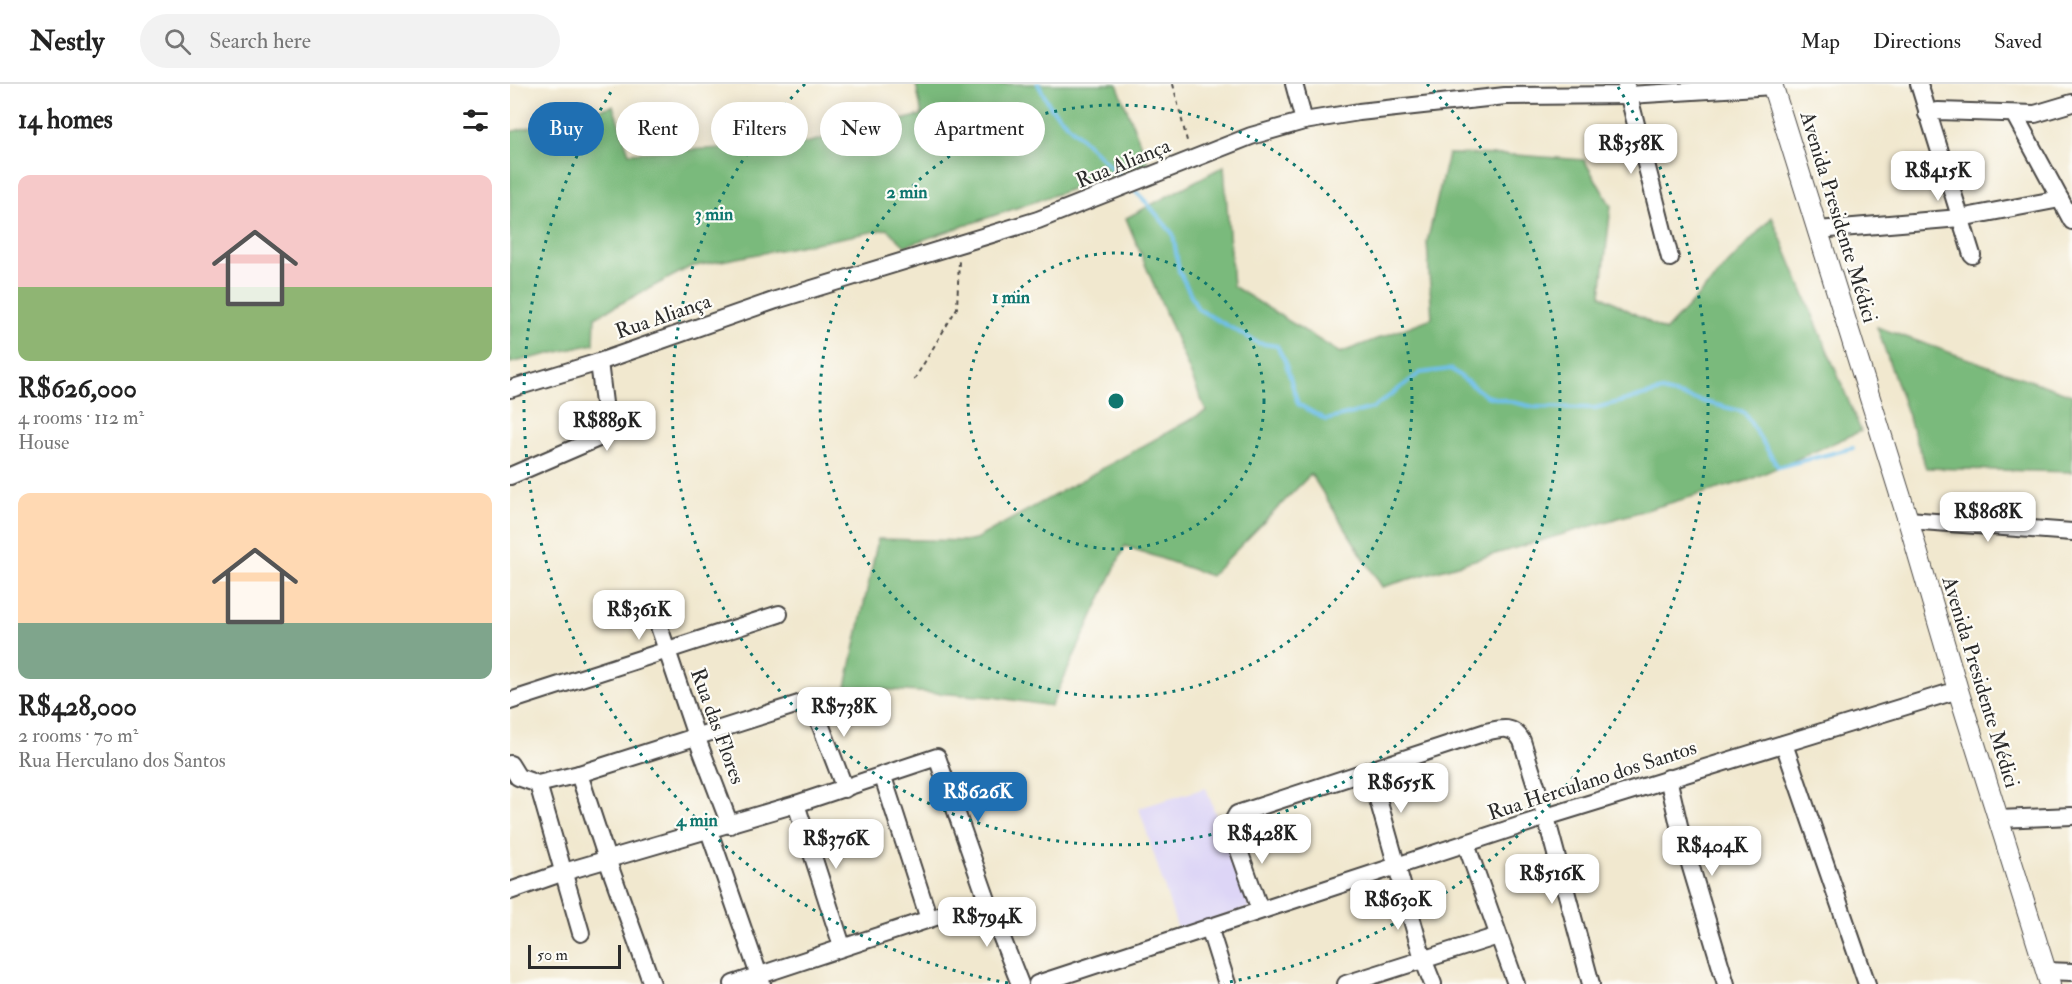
<!DOCTYPE html>
<meta charset="utf-8">
<style>
:root{--surface:#fff;--page:#f2f2f2;--text:#222;--muted:#767676;--line:#e0e0e0;--accent:#1f6fb2}
body{margin:0;font-family:"IM FELL Double Pica",serif;background:var(--page);color:var(--text);height:100vh;display:flex;flex-direction:column;font-size:22px;white-space:nowrap}
*{box-sizing:border-box;margin:0}
p{font-size:20px;color:var(--muted)}
.icon{flex:none;width:33px;height:33px;fill:none;stroke:currentColor;stroke-width:2;stroke-linecap:round;stroke-linejoin:round}
.map{position:relative;flex:1;overflow:hidden}
.drawer{display:flex;flex-direction:column;background:var(--surface);width:510px}
.drawer>*{flex:none}
.guide{position:absolute;left:18px;top:18px;width:570px;height:54px;display:flex;gap:12px}
.scale{position:absolute;left:18px;bottom:15px;width:93px;box-sizing:border-box;padding-left:6px;border:3px solid #2b2b2b;border-top:0;font-size:16px;line-height:21px;white-space:nowrap;color:#2b2b2b;-webkit-text-stroke:4px #fdfcf7;paint-order:stroke}
.price{position:absolute;translate:-50% -51px;padding:0 14px;border-radius:12px;background:#fff;color:#222;font-size:20px;line-height:39px;filter:drop-shadow(0 2px 3px #0008)}
.price::after{content:'';position:absolute;left:50%;top:36px;width:18px;height:14px;margin-left:-9px;background:inherit;clip-path:polygon(0 0,100% 0,50% 100%)}
.price.selected{background:var(--accent);color:#fff}
ul{padding:0;list-style:none}
li{display:grid;align-content:center;gap:12px;height:318px;padding:0 18px}
li span{display:grid;place-items:center;height:186px;border-radius:12px;color:#555}
li>.icon{margin-inline-start:auto}
span .icon{width:108px;height:108px;fill:#fffc;stroke-width:1}
li b{font-size:26px}
h2{display:flex;justify-content:space-between;align-items:center;height:72px;padding:0 18px;font-size:26px}
.chip{padding:0 21px;border-radius:27px;background:var(--surface);box-shadow:0 3px 15px #0003;font-size:21px;line-height:54px}
.chip.selected{background:var(--accent);color:#fff}
header{display:flex;align-items:center;gap:36px;box-sizing:border-box;height:84px;padding:0 30px;background:var(--surface);border-bottom:2px solid var(--line)}
header strong{font-size:28px}
nav{display:flex;gap:33px;margin-inline-start:auto;font-size:21px}
.search{width:420px;height:54px;background:var(--page);display:flex;align-items:center;gap:15px;box-sizing:border-box;padding:0 21px;border-radius:33px;color:var(--muted);font-size:22px}
main{display:flex;flex:1;min-height:0}
.map>svg:first-child{display:block}
.built{fill:#ddd5f6}
.forest{fill:#7aba7b;stroke:#527253;stroke-width:1.5}
.lines{fill:none;stroke-linecap:round;stroke-linejoin:round}
.stream{stroke:#70c0eb;stroke-width:4}
.minor-casing{stroke:#494744;stroke-width:20}
.major-casing{stroke:#494744;stroke-width:22}
.path{stroke:#494744;stroke-width:2;stroke-dasharray:4.5 4.5;stroke-linecap:butt}
.minor{stroke:#fff;stroke-width:16}
.major{stroke:#fff;stroke-width:20}
.ring{fill:none;stroke:#0f766e;stroke-width:3;stroke-dasharray:3 6}
.labels{text-anchor:middle;stroke-width:4.5;stroke-linejoin:round;paint-order:stroke}
.street-label{font-size:21px;fill:#2b2b2b;stroke:#fdfcf7}
.centre{fill:#0f766e;stroke:#fdfcf7;stroke-width:3}
.ring-label{font-size:18px;text-anchor:middle;font-weight:bold;fill:#0f766e;stroke:#fdfcf7;stroke-width:4.5;stroke-linejoin:round;paint-order:stroke}
</style>
<header>
<strong>Nestly</strong>
<div class="search"><svg class="icon" aria-label="search" viewBox="0 0 24 24"><circle cx="10" cy="10" r="6"/><path d="M15 15l6 6"/></svg>Search here</div>
<nav><a>Map</a><a>Directions</a><a>Saved</a></nav>
</header>
<main>
<section class="drawer">
<h2>14 homes<svg class="icon" aria-label="filters" viewBox="0 0 24 24"><path d="M4 7h16M4 17h16"/><circle cx="9" cy="7" r="2"/><circle cx="15" cy="17" r="2"/></svg></h2>
<ul>
<li><span style="background:linear-gradient(#f6c9c9 60%,#8fb573 0)"><svg class="icon" aria-label="home" viewBox="0 0 24 24"><path d="M3 11l9-7 9 7M6 9v11h12V9"/></svg></span><div><b>R$626,000</b><p>4 rooms · 112 m²</p><p>House</p></div></li>
<li><span style="background:linear-gradient(#ffd9b3 70%,#7fa58c 0)"><svg class="icon" aria-label="home" viewBox="0 0 24 24"><path d="M3 11l9-7 9 7M6 9v11h12V9"/></svg></span><div><b>R$428,000</b><p>2 rooms · 70 m²</p><p>Rua Herculano dos Santos</p></div></li>
</ul>
</section>
<div class="map">
<svg width="1562" height="900" viewBox="0 0 1562 900">
<rect width="100%" height="100%" fill="#fdfcf7"/>
<filter id="ink" filterUnits="userSpaceOnUse"><feTurbulence type="fractalNoise" baseFrequency=".0167" numOctaves="2"/><feDisplacementMap in="SourceGraphic" scale="12" xChannelSelector="R" yChannelSelector="G"/><feConvolveMatrix kernelMatrix="1 2 1 2 8 2 1 2 1" color-interpolation-filters="sRGB"/></filter>
<filter id="wash" filterUnits="userSpaceOnUse"><feTurbulence type="fractalNoise" baseFrequency=".008" numOctaves="4" result="noise"/><feDisplacementMap in="SourceGraphic" scale="24" xChannelSelector="R" yChannelSelector="G"/><feGaussianBlur stdDeviation="1.35" result="paint"/><feColorMatrix in="noise" values="0 0 0 0 0 0 0 0 0 0 0 0 0 0 0 0 0 1.4 0 .05"/><feComposite in="paint" operator="in"/></filter>
<g filter="url(#wash)">
<rect width="100%" height="100%" fill="#f1e8cf"/>
<!-- built -->
<path class="built" d="M 696,704 L 740,824 L 668,846 L 629,724 Z"/>
<!-- forest -->
<g class="forest">
<path d="M 406,0 L 607,0 L 638,79 L 395,162 L 377,145 L 180,183 L 85,233 L 84,260 L 0,279 L 0,48 L 103,22 L 119,69 L 291,60 L 412,31 Z"/>
<path d="M 938,70 L 1006,71 L 1074,76 L 1101,122 L 1091,211 L 1155,247 L 1262,133 L 1351,347 L 1239,396 L 872,503 L 801,390 L 701,492 L 615,462 L 541,622 L 483,613 L 336,603 L 368,455 L 462,457 L 696,327 L 616,134 L 714,82 L 723,202 L 830,269 L 922,234 L 917,158 Z"/>
<path d="M 1367,243 L 1562,311 L 1562,388 L 1416,384 Z"/>
</g>
<g class="lines">
<!-- stream -->
<g class="stream">
<path d="M 528,0 L 541,24 L 615,97"/>
<path d="M 622,104 L 637,119 L 663,150 L 669,187 L 688,225 L 748,259 L 767,262 L 775,277 L 788,320 L 816,336 L 863,324 L 910,289 L 941,285 L 976,312 L 1024,323 L 1085,324 L 1152,307 L 1234,328 L 1268,383 L 1343,364"/>
</g>
</g>
</g>
<g filter="url(#ink)">
<g class="lines">
<defs>
<g id="minor">
<path d="M 784,0 L 794,37"/>
<path d="M 1409,0 L 1462,171"/>
<path d="M 1116,1 L 1160,174"/>
<path d="M 1417,30 L 1428,27 L 1525,30 L 1562,19"/>
<path d="M 1504,30 L 1562,137"/>
<path d="M 1308,146 L 1450,134 L 1550,115"/>
<path d="M 0,305 L 89,278 L 266,216 L 528,136 L 741,52 L 794,37 L 849,28 L 995,12 L 1119,11 L 1263,2"/>
<path d="M 0,392 L 86,355 L 97,344 L 89,278"/>
<path d="M 1398,436 L 1562,448"/>
<path d="M 143,525 L 186,652 L 220,741"/>
<path d="M 0,617 L 269,530"/>
<path d="M 1274,660 L 1357,900"/>
<path d="M 0,680 L 8,693 L 28,700 L 69,690"/>
<path d="M 860,687 L 913,875 L 923,900"/>
<path d="M 373,693 L 419,835"/>
<path d="M 1158,694 L 1171,750 L 1216,900"/>
<path d="M 28,700 L 71,849"/>
<path d="M 286,720 L 332,862"/>
<path d="M 1488,735 L 1562,732"/>
<path d="M 199,747 L 252,900"/>
<path d="M 956,760 L 1006,900"/>
<path d="M 0,807 L 54,788 L 286,720 L 427,673 L 477,816 L 510,900"/>
<path d="M 750,826 L 722,747 L 721,741 L 727,730 L 976,648 C 992,644 1003,641 1012,657 L 1036,733 L 1081,900"/>
<path d="M 699,843 L 717,900"/>
<path d="M 1536,887 L 1562,888"/>
<path d="M 142,900 L 97,775 L 69,690 L 301,616 L 335,705"/>
<path d="M 223,900 L 477,816"/>
<path d="M 527,900 L 1036,733 L 1448,606"/>
<path d="M 836,900 L 988,852"/>
</g>
<path id="major" d="M 1262,0 L 1398,436 L 1448,606 L 1540,900"/>
</defs>
<!-- minor casing -->
<use href="#minor" class="minor-casing"/>
<!-- major casing -->
<use href="#major" class="major-casing"/>
<!-- path -->
<g class="path">
<path d="M 663,0 L 678,61"/>
<path d="M 404,296 L 447,224 L 449,176"/>
</g>
<!-- minor -->
<use href="#minor" class="minor"/>
<!-- major -->
<use href="#major" class="major"/>
</g>
</g>
<!-- distance rings -->
<g class="ring">
<circle cx="606" cy="317" r="148"/>
<circle cx="606" cy="317" r="296"/>
<path d="M917 0A444 444 0 1 1 295 0"/>
<path d="M498 899A592 592 0 0 1 104 3M1108 3A592 592 0 0 1 714 899"/>
</g>
<g class="labels">
<!-- street labels -->
<g class="street-label">
<text transform="translate(613 79) rotate(-22)" y="7">Rua Aliança</text>
<text transform="translate(1329 133) rotate(73)" y="7">Avenida Presidente Médici</text>
<text transform="translate(153 232) rotate(-19)" y="7">Rua Aliança</text>
<text transform="translate(1471 598) rotate(73)" y="7">Avenida Presidente Médici</text>
<text transform="translate(208 642) rotate(70)" y="7">Rua das Flores</text>
<text transform="translate(1082 696) rotate(-18)" y="7">Rua Herculano dos Santos</text>
</g>
</g>
<circle cx="606" cy="317" r="9" class="centre"/>
<g class="ring-label">
<text x="397" y="114">2 min</text>
<text x="204" y="136">3 min</text>
<text x="501" y="219">1 min</text>
<text x="187" y="742">4 min</text>
</g>
</svg>
<div class="scale">50 m</div>
<b class="price" style="left:1121px;top:91px">R$358K</b>
<b class="price" style="left:1428px;top:118px">R$415K</b>
<b class="price" style="left:97px;top:368px">R$889K</b>
<b class="price" style="left:1478px;top:459px">R$868K</b>
<b class="price" style="left:129px;top:557px">R$361K</b>
<b class="price" style="left:334px;top:654px">R$738K</b>
<b class="price" style="left:891px;top:730px">R$655K</b>
<b class="price selected" style="left:468px;top:739px">R$626K</b>
<b class="price" style="left:752px;top:781px">R$428K</b>
<b class="price" style="left:326px;top:786px">R$376K</b>
<b class="price" style="left:1202px;top:793px">R$404K</b>
<b class="price" style="left:1042px;top:821px">R$516K</b>
<b class="price" style="left:888px;top:847px">R$630K</b>
<b class="price" style="left:477px;top:864px">R$794K</b>
<div class="guide">
<a class="chip selected">Buy</a>
<a class="chip">Rent</a>
<a class="chip">Filters</a>
<a class="chip">New</a>
<a class="chip">Apartment</a>
</div>
</div>
</main>
